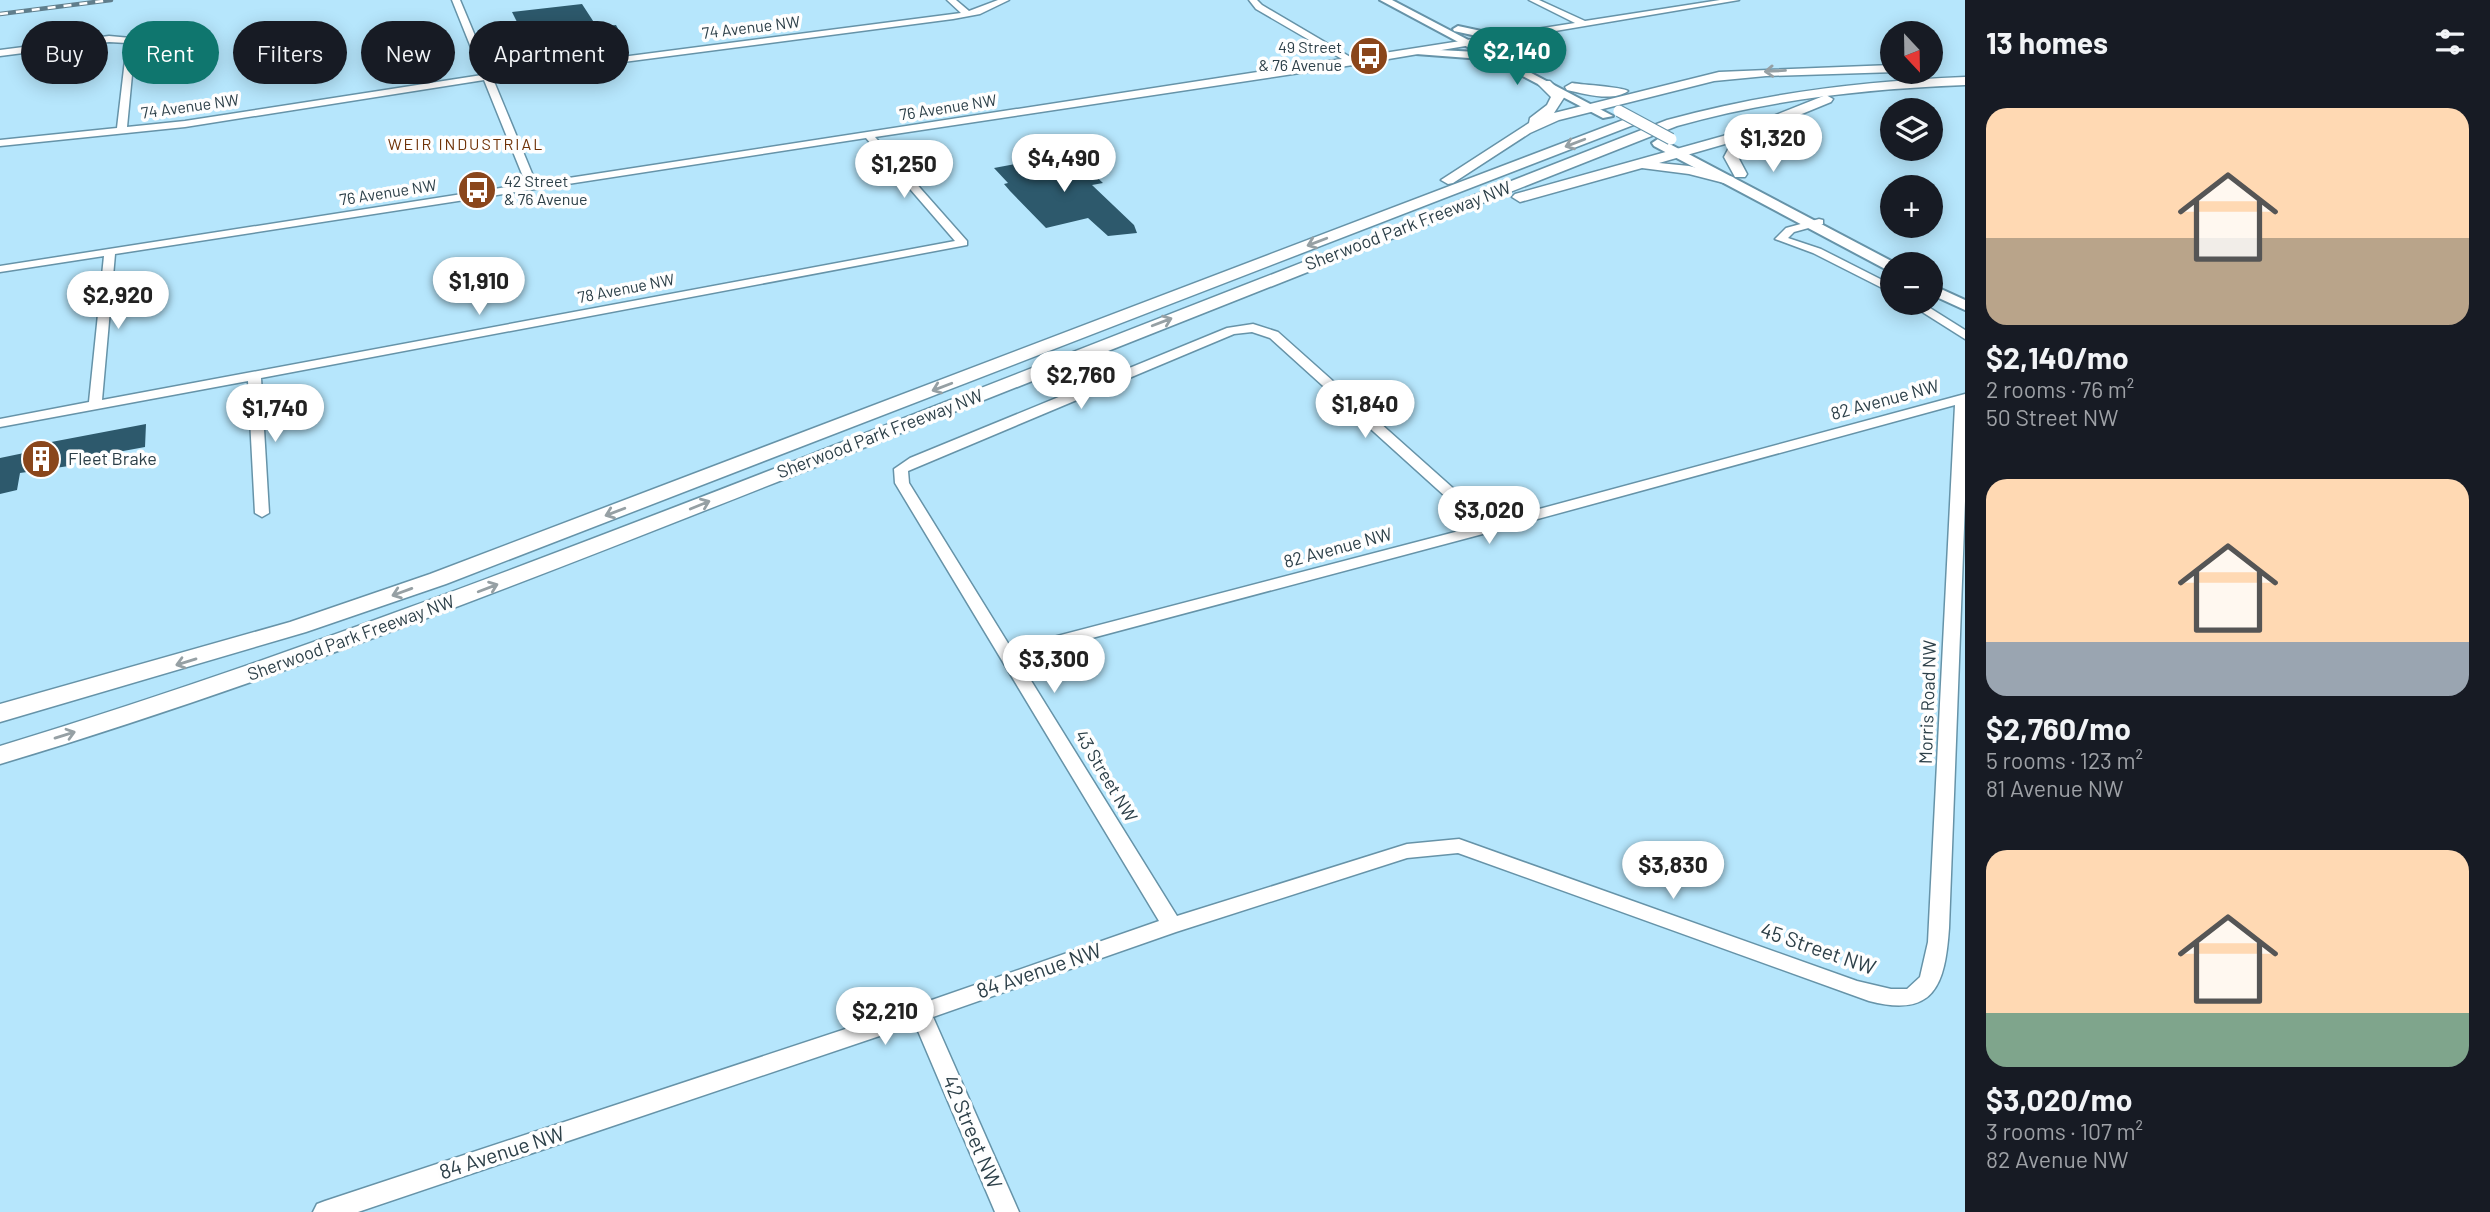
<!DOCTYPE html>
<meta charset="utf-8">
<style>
:root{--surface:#171b24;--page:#20242c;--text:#f1f3f6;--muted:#9ea1a6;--accent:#0f766e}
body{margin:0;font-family:Barlow,sans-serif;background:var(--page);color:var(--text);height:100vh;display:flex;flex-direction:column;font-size:26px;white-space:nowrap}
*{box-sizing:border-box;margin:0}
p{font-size:23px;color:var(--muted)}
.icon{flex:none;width:38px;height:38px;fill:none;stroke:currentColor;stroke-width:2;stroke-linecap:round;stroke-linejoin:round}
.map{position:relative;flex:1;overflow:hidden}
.drawer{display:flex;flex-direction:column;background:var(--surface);width:525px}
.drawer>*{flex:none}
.banner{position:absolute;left:21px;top:21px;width:665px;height:63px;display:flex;gap:14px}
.needle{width:46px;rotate:158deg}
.controls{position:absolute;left:1880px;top:21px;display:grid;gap:14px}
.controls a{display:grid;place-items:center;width:63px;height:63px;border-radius:50%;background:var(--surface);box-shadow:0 4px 18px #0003;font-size:35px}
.price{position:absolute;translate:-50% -60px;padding:0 16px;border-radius:24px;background:#fff;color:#222;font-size:23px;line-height:46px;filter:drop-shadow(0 2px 4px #0008)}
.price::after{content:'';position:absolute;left:50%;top:42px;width:21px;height:16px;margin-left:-10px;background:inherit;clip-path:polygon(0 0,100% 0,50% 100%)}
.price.current{background:var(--accent);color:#fff}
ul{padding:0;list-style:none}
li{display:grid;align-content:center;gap:14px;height:371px;padding:0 21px}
li span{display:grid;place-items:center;height:217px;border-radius:21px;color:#555}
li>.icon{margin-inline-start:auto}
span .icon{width:126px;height:126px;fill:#fffc;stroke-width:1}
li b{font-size:30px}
h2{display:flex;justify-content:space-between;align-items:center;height:84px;padding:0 21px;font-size:30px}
.chip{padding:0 24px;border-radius:32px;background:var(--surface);box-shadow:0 4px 18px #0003;font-size:24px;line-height:63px}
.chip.current{background:var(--accent);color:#fff}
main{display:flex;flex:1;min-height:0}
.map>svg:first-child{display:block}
.building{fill:#2d596c}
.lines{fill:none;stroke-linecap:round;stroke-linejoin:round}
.minor-casing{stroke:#6693a8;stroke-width:3}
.major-casing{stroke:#6693a8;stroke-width:4}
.highway-casing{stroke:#6693a8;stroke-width:3}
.minor{fill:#fff;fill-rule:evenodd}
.major{fill:#fff;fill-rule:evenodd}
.highway{fill:#fff;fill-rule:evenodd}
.rail-casing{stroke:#607e8c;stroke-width:4.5}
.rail{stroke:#fefefe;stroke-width:2.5;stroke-dasharray:8;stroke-linecap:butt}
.major-bridge-casing{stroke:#6693a8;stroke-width:13;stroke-linecap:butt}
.major-bridge{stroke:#fff;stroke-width:11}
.oneway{stroke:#96a0a4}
.labels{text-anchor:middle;stroke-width:7;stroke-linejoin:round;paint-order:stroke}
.far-street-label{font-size:16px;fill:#2d4049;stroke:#fefefe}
.far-poi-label{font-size:16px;fill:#2d4049;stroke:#fefefe;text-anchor:end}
.far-neighbourhood-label{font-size:16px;letter-spacing:2px;fill:#6f3207;stroke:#fefefe}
.street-label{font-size:18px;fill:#2d4049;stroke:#fefefe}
.poi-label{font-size:18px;fill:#2d4049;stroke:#fefefe;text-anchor:start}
.near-street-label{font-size:21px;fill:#2d4049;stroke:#fefefe}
</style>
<main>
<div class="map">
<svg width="1965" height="1212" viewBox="0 0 1965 1212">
<rect width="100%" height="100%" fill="#b6e6fc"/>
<!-- building -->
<g class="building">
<path d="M 582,4 L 597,27 L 616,25 L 623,38 L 561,46 L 559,43 L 549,44 L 548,41 L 537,42 L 536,39 L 526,40 L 512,12 Z"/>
<path d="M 1059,156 L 1062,159 L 1075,157 L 1103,183 L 1092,185 L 1134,225 L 1137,233 L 1108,236 L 1088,218 L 1046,228 L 1010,191 L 1004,184 L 1008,183 L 994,168 Z"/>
<path d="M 146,424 L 145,447 L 69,461 L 69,466 L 20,473 L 17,490 L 0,494 L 0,458 L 24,453 L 25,447 Z"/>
</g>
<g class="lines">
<defs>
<g id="minor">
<path d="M 452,0 L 460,0 L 491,74 L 961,13 L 947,0 L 956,0 L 969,11 L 998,0 L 1009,0 L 980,14 L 953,19 L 493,79 L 536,183 L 1342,59 L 1256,9 L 1249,0 L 1257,0 L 1262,5 L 1352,58 L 1575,23 L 1529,0 L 1539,0 L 1585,21 L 1720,0 L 1739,0 L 1353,65 L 875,137 L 967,241 L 967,245 L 261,378 L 269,513 L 262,517 L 255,513 L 248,381 L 0,427 L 0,419 L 89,402 L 104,256 L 0,272 L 0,266 L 526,184 L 484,80 L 185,127 L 0,146 L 0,140 L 117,128 L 127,43 L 109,42 L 0,56 L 0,50 L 109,36 L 131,38 L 135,43 L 127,127 L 185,121 L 482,75 ZM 866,138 L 955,241 L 102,400 L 115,254 Z"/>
<path d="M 1819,219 L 1823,220 L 1823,224 L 1794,232 L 1788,238 L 1821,249 L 1892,285 L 1892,293 L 1813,253 L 1775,239 L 1786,228 Z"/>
<path d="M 1908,303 L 1922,303 L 1965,330 L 1965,339 Z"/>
<path d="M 1253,324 L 1278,332 L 1491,522 L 1965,394 L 1965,501 L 1949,928 C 1945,986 1934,1018 1869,1001 L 1458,853 L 1407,858 L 1176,932 L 933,1017 L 1019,1212 L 995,1212 L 915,1024 L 358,1212 L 313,1212 L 317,1204 L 325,1201 L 903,1010 L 1159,921 L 895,483 L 894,469 L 910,458 L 1227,328 ZM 1252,332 L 1270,338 L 1478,526 L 1011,648 L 909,483 L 908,471 L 1234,334 ZM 1955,405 L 1928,942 L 1920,977 L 1907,989 L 1891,989 L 1857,981 L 1459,839 L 1407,844 L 1177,916 L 1017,658 L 1494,531 Z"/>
</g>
<g id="major">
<path d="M 1380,0 L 1392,0 L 1613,116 L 1603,118 L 1486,57 L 1482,59 L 1416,54 L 1415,52 L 1420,49 L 1477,52 Z"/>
<path d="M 1458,26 L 1486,32 L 1523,32 L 1528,35 L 1523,38 L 1486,38 L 1454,31 L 1453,29 Z"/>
<path d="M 1658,139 L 1662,140 L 1897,264 L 1892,264 L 1892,271 L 1887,270 L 1654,146 L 1652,143 Z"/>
<path d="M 1930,284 L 1965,300 L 1965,310 L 1930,294 Z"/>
</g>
<g id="highway">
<path d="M 1892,65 L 1892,72 L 1896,72 L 1766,76 L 1714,81 L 1559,120 L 1530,133 L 1453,183 L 1448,184 L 1441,180 L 1529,123 L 1530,118 L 1547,105 L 1551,97 L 1538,84 L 1540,81 L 1550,81 L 1565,96 L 1554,113 L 1719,72 Z"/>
<path d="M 1965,77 L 1965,85 C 1867,89 1772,99 1677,126 C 1386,241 1095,356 805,471 C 539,576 274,682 0,764 L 0,746 C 280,661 552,555 825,449 C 1106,339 1386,230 1667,120 C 1765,93 1863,81 1965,77 Z"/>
<path d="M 1572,83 C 1584,85 1622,87 1628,91 C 1613,102 1585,94 1567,90 L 1565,87 Z"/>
<path d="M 1826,95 L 1833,99 L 1831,102 L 1758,132 L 1761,135 C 1753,144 1743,145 1738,157 L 1747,174 L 1745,177 L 1735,177 L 1724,157 L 1732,142 L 1659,163 L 1689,166 L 1733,177 L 1735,180 L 1733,183 L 1728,184 L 1689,174 L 1642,168 L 1520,202 L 1512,197 L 1515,194 L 1723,136 Z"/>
<path d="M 1631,117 L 1636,118 L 1636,124 L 446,584 L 306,632 L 0,722 L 0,704 L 290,622 L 430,574 Z"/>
</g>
</defs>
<!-- minor casing -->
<use href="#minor" class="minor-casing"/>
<!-- major casing -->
<use href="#major" class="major-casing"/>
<!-- highway casing -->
<use href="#highway" class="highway-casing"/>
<!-- minor -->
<use href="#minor" class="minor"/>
<!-- major -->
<use href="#major" class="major"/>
<!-- highway -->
<use href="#highway" class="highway"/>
<defs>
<path id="rail" d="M 0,14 L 111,0"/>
</defs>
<!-- rail casing -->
<use href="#rail" class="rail-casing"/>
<!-- rail -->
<use href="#rail" class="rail"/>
<defs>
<path id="major-bridge" d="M 1619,111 L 1671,139"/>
</defs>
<!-- major-bridge casing -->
<use href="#major-bridge" class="major-bridge-casing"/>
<!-- major-bridge -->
<use href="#major-bridge" class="major-bridge"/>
</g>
<!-- one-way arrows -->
<defs><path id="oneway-shaft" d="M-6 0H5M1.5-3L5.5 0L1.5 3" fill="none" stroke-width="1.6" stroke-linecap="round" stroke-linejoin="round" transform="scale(1.75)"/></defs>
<g class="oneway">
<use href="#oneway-shaft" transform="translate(1775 71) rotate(177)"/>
<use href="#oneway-shaft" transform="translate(1575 143) rotate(159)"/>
<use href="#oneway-shaft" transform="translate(1317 242) rotate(159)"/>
<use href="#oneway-shaft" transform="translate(1162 322) rotate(-21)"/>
<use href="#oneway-shaft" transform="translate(942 387) rotate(159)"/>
<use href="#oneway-shaft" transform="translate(700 505) rotate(-22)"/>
<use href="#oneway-shaft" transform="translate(615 512) rotate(159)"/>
<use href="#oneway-shaft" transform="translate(488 588) rotate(-21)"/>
<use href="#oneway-shaft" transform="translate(402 592) rotate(160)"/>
<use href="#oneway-shaft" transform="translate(186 662) rotate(163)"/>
<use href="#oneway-shaft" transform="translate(65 735) rotate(-17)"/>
</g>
<!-- icons -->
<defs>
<symbol id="bus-disc" viewBox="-11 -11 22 22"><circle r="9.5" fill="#8a461b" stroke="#fefefe"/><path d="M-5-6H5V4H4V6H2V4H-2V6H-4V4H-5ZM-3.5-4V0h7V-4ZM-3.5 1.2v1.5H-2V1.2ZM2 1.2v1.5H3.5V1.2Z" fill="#fff"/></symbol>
<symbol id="building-disc" viewBox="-11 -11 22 22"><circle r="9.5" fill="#8a461b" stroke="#fefefe"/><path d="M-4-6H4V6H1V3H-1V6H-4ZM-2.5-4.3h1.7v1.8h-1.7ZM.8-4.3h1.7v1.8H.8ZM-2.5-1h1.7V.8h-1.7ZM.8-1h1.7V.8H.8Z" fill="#fff"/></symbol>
</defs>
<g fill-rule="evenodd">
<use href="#bus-disc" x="1347" y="34" width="44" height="44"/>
<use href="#bus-disc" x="455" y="168" width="44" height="44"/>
<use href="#building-disc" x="19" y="437" width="44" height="44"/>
</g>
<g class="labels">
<!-- far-street labels -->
<g class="far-street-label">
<text transform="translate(751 27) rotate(-7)" y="6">74 Avenue NW</text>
<text transform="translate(190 106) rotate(-8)" y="6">74 Avenue NW</text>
<text transform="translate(948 107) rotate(-9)" y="6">76 Avenue NW</text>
<text transform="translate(388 192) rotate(-9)" y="6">76 Avenue NW</text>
<text transform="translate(626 288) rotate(-11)" y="6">78 Avenue NW</text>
</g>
<!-- far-poi labels -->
<g class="far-poi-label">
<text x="1342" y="53">49 Street<tspan x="1342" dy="18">&amp; 76 Avenue</tspan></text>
<text x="504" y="187" text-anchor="start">42 Street<tspan x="504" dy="18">&amp; 76 Avenue</tspan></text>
</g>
<!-- far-neighbourhood labels -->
<g class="far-neighbourhood-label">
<text x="466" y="150">WEIR INDUSTRIAL</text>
</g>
<!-- street labels -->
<g class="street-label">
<text transform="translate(1408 226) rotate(-21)" y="6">Sherwood Park Freeway NW</text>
<text transform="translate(1885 400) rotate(-15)" y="6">82 Avenue NW</text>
<text transform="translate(880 434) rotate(-21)" y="6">Sherwood Park Freeway NW</text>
<text transform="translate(1338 548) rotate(-15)" y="6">82 Avenue NW</text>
<text transform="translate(351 638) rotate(-20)" y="6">Sherwood Park Freeway NW</text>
<text transform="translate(1928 702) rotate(-88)" y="6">Morris Road NW</text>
<text transform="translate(1106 776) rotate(59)" y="6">43 Street NW</text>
</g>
<!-- poi labels -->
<g class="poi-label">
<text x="68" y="465">Fleet Brake</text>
</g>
<!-- near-street labels -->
<g class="near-street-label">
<text transform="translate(1818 949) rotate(19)" y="7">45 Street NW</text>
<text transform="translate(1039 971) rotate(-19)" y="7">84 Avenue NW</text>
<text transform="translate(972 1132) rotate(67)" y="7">42 Street NW</text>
<text transform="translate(502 1153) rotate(-18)" y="7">84 Avenue NW</text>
</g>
</g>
</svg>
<div class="controls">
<a><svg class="needle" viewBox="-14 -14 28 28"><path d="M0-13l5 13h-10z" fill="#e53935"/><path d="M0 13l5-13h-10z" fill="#9ea1a6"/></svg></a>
<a><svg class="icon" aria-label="layers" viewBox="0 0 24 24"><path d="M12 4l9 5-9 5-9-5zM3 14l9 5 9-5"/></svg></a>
<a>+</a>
<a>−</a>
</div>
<b class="price current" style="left:1517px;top:87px">$2,140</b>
<b class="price" style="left:1773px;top:174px">$1,320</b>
<b class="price" style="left:1064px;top:194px">$4,490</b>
<b class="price" style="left:904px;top:200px">$1,250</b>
<b class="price" style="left:479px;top:317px">$1,910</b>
<b class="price" style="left:118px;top:331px">$2,920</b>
<b class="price" style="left:1081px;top:411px">$2,760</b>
<b class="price" style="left:1365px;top:440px">$1,840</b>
<b class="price" style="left:275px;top:444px">$1,740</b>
<b class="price" style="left:1489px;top:546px">$3,020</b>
<b class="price" style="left:1054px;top:695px">$3,300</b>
<b class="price" style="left:1673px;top:901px">$3,830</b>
<b class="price" style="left:885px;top:1047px">$2,210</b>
<div class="banner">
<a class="chip">Buy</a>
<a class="chip current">Rent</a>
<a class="chip">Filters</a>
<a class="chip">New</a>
<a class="chip">Apartment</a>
</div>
</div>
<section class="drawer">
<h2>13 homes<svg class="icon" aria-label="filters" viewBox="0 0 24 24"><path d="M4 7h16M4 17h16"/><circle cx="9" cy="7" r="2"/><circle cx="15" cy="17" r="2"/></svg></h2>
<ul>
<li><span style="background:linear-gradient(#ffd9b3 60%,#b9a48a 0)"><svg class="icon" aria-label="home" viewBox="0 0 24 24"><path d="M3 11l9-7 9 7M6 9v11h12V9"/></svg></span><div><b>$2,140/mo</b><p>2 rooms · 76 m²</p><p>50 Street NW</p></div></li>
<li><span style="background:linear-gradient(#ffd9b3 75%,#9aa5b1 0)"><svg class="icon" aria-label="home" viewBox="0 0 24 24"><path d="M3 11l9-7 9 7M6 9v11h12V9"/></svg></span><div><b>$2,760/mo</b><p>5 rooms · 123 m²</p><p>81 Avenue NW</p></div></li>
<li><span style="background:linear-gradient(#ffd9b3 75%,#7fa58c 0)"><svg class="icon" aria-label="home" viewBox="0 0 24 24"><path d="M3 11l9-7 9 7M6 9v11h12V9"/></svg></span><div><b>$3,020/mo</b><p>3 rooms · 107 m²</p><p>82 Avenue NW</p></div></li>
</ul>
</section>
</main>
